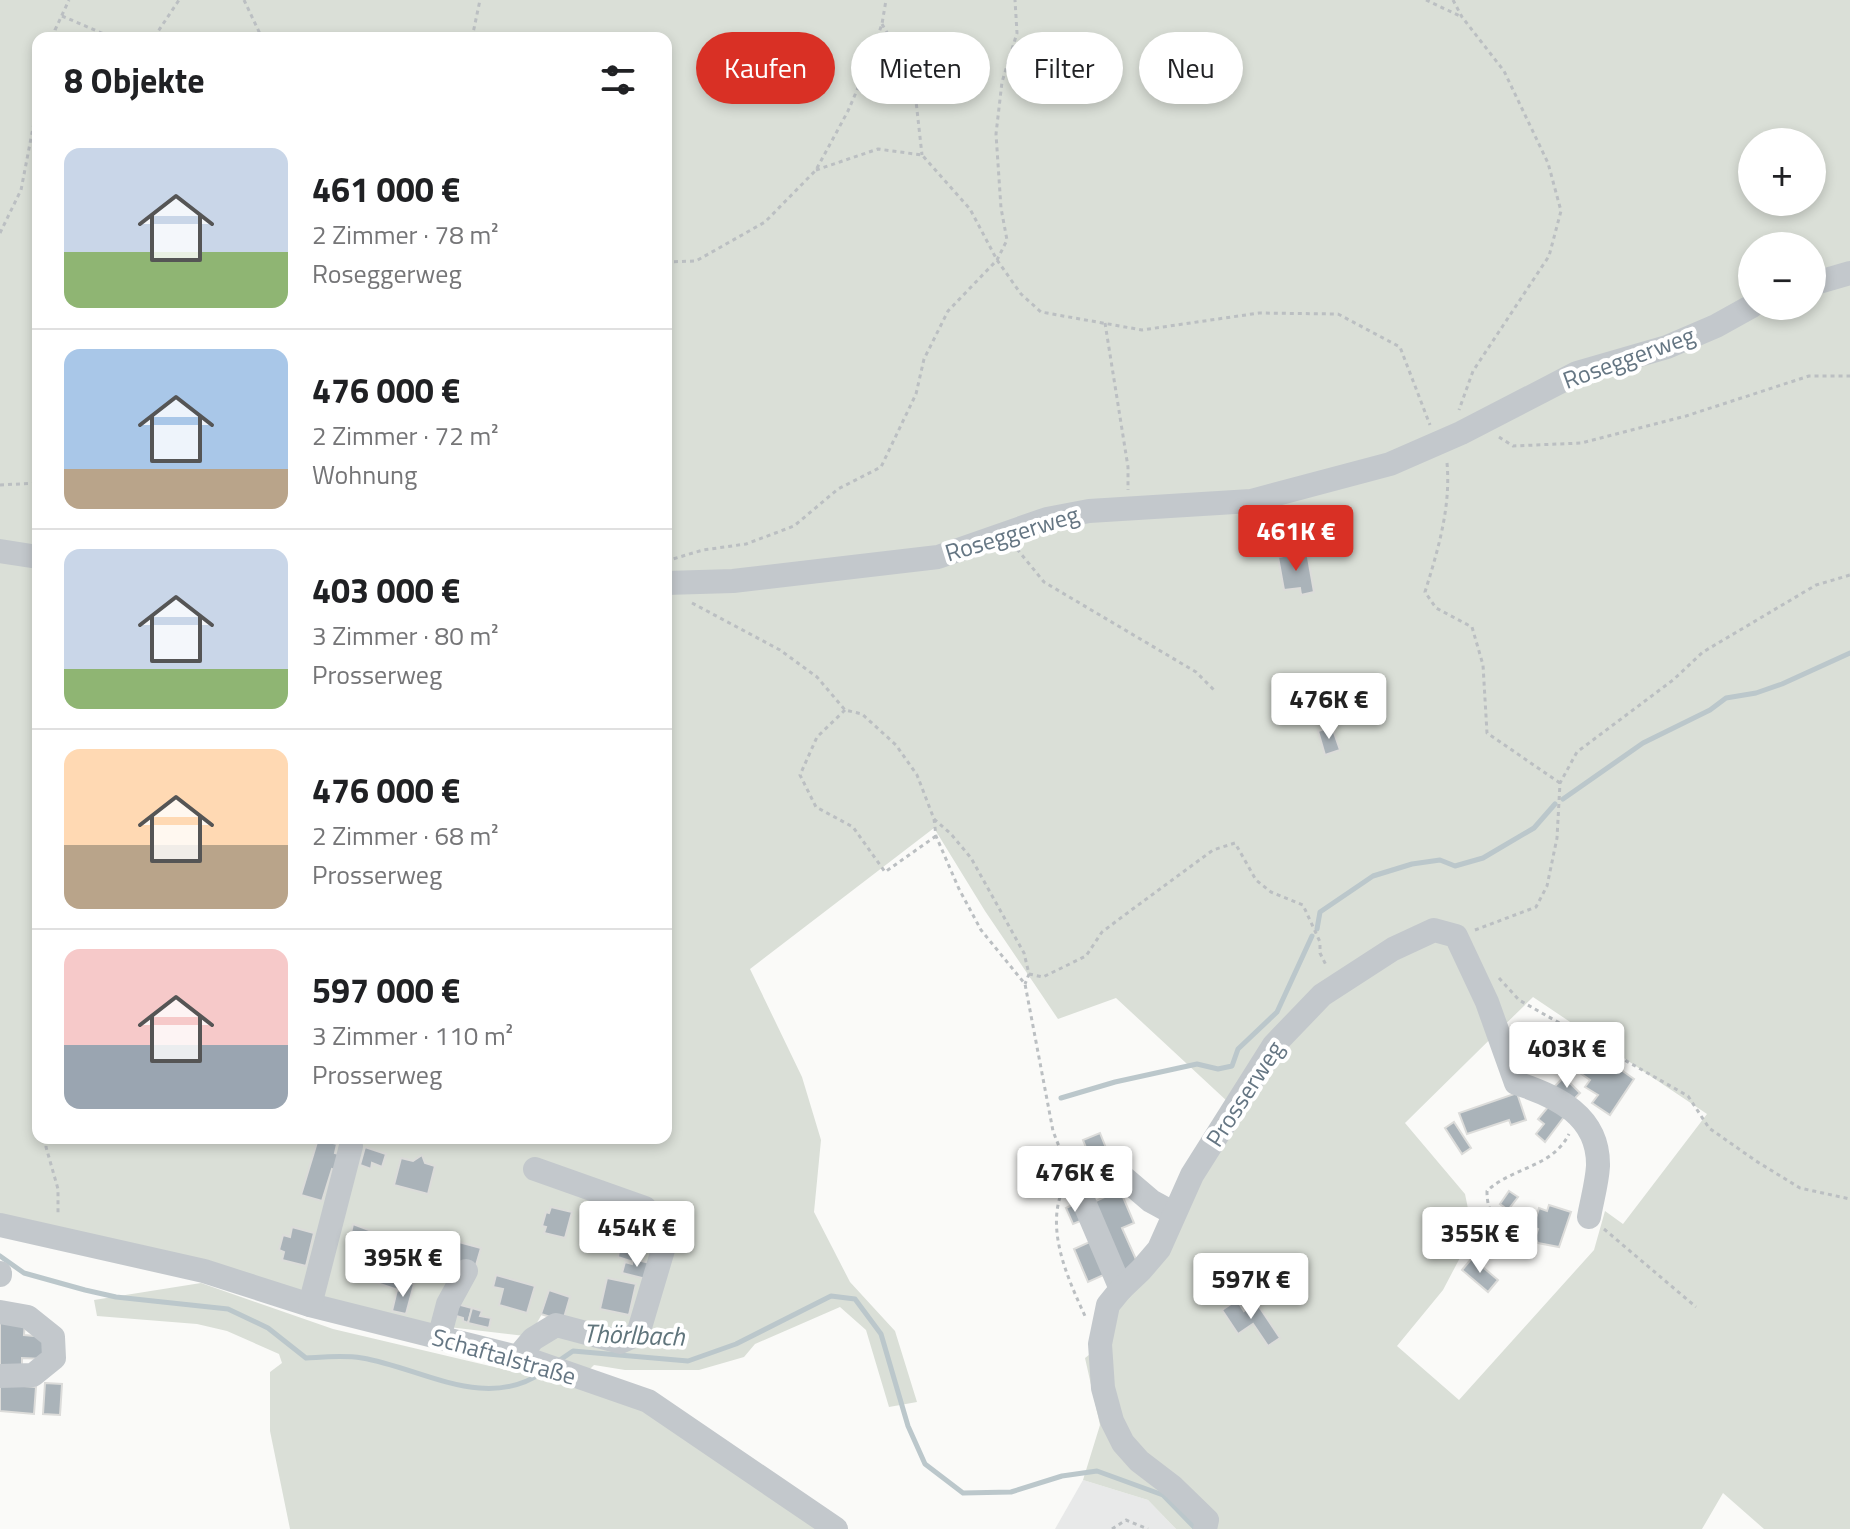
<!DOCTYPE html>
<html lang="de">
<meta charset="utf-8">
<style>
:root{--surface:#fff;--page:#f6f6f6;--text:#202124;--muted:#757577;--line:#e0e0e0;--accent:#d93025}
body{margin:0;font-family:"Titillium Web",sans-serif;background:var(--page);color:var(--text);height:100vh;display:flex;flex-direction:column;font-size:30px;white-space:nowrap}
*{box-sizing:border-box;margin:0}
p{font-size:26px;color:var(--muted)}
.icon{flex:none;width:44px;height:44px;fill:none;stroke:currentColor;stroke-width:2;stroke-linecap:round;stroke-linejoin:round}
.map{position:relative;flex:1;overflow:hidden}
.drawer{position:absolute;left:32px;top:32px;width:640px;height:1112px;display:flex;flex-direction:column;background:var(--surface);border-radius:16px;box-shadow:0 4px 12px #0003}
.drawer>*{flex:none}
.banner{position:absolute;left:696px;top:32px;width:760px;height:72px;display:flex;gap:16px}
.fabs{position:absolute;left:1738px;top:128px;display:grid;gap:16px}
.fabs a{display:grid;place-items:center;width:88px;height:88px;border-radius:50%;background:var(--surface);box-shadow:0 4px 12px #0003;font-size:40px}
.price{position:absolute;translate:-50% -68px;padding:0 18px;border-radius:8px;background:#fff;color:#222;font-size:26px;line-height:52px;filter:drop-shadow(0 2px 4px #0008)}
.price::after{content:'';position:absolute;left:50%;top:48px;width:24px;height:18px;margin-left:-12px;background:inherit;clip-path:polygon(0 0,100% 0,50% 100%)}
.price.current{background:var(--accent);color:#fff}
ul{padding:0;list-style:none}
li{display:flex;align-items:center;gap:24px;height:200px;padding:0 32px}
li+li{border-top:2px solid var(--line)}
li span{display:grid;place-items:center;flex:none;width:224px;height:160px;border-radius:16px;color:#555}
li>.icon{margin-inline-start:auto}
span .icon{width:96px;height:96px;fill:#fffc;stroke-width:1}
li b{font-size:34px}
h2{display:flex;justify-content:space-between;align-items:center;height:96px;padding:0 32px;font-size:34px}
.tag{padding:0 28px;border-radius:36px;background:var(--surface);box-shadow:0 4px 12px #0003;font-size:28px;line-height:72px}
.tag.current{background:var(--accent);color:#fff}
.map>svg:first-child{display:block}
.built{fill:#e8e9e9}
.green{fill:#dadfd7;fill-rule:evenodd}
.lines{fill:none;stroke-linecap:round;stroke-linejoin:round}
.stream{stroke:#bbc7cb;stroke-width:5}
.building{fill:#aab3b9;stroke:#dcdcda;stroke-width:2}
.path{stroke:#bbbfc2;stroke-width:3;stroke-dasharray:4 4;stroke-linecap:butt}
.minor{stroke:#c3c8cc;stroke-width:24}
.labels{text-anchor:middle;stroke-width:8;stroke-linejoin:round;paint-order:stroke}
.street-label{font-size:24px;fill:#657683;stroke:#fff}
.water-label{font-size:26px;font-style:italic;fill:#60757c;stroke:#fff}
</style>
<div class="map">
<svg width="1850" height="1529" viewBox="0 0 1850 1529">
<rect width="100%" height="100%" fill="#fafaf8"/>
<!-- built -->
<path class="built" d="M 1083,1480 L 1148,1500 L 1176,1529 L 1055,1529 Z"/>
<!-- green -->
<path class="green" d="M 0,0 L 1850,0 L 1850,1529 L 1764,1529 L 1723,1493 L 1702,1529 L 1176,1529 L 1148,1500 L 1083,1480 L 1100,1425 L 1085,1358 L 1107,1341 L 1118,1308 L 1228,1102 L 1116,998 L 1058,1019 L 985,911 L 934,828 L 750,969 L 802,1077 L 821,1140 L 814,1212 L 850,1282 L 895,1331 L 917,1402 L 889,1407 L 866,1330 L 840,1307 L 755,1344 L 744,1357 L 699,1370 L 625,1370 L 594,1365 L 573,1386 L 649,1413 L 819,1529 L 290,1529 L 270,1431 L 270,1372 L 282,1363 L 279,1354 L 227,1331 L 197,1324 L 97,1316 L 94,1300 L 201,1283 L 333,1329 L 515,1372 L 553,1334 L 616,1348 L 640,1346 L 648,1322 L 626,1334 L 542,1314 L 534,1328 L 525,1336 L 440,1326 L 0,1217 ZM 38,38 L 666,38 L 666,1138 L 38,1138 ZM 1752,142 L 1812,142 L 1812,202 L 1752,202 ZM 1752,246 L 1812,246 L 1812,306 L 1752,306 ZM 1533,997 L 1707,1114 L 1623,1224 L 1605,1211 L 1594,1250 L 1459,1400 L 1397,1346 L 1443,1290 L 1473,1233 L 1465,1194 L 1405,1123 Z"/>
<g class="lines">
<!-- stream -->
<g class="stream">
<path d="M 1563,799 L 1643,743 L 1710,710 L 1726,698 L 1756,693 L 1782,684 L 1850,653"/>
<path d="M 1317,929 L 1320,912 L 1373,876 L 1412,864 L 1440,860 L 1455,866 L 1483,858 L 1534,828 L 1555,804"/>
<path d="M 1061,1098 L 1115,1082 L 1197,1064 L 1218,1069 L 1232,1066 L 1238,1049 L 1277,1012 L 1312,936"/>
<path d="M 0,1256 L 24,1273 L 85,1290 L 116,1297 L 228,1309 L 268,1328 L 306,1358 C 325,1357 343,1355 362,1358 C 422,1368 485,1412 543,1372"/>
<path d="M 557,1362 L 573,1351 L 688,1361 L 736,1344 L 831,1296 L 855,1299 L 881,1334 L 908,1426 L 925,1464 L 963,1493 L 1011,1492 L 1062,1476 L 1097,1471 L 1163,1495 L 1196,1529"/>
</g>
</g>
<!-- building -->
<g class="building">
<path d="M 1307,552 L 1314,592 L 1301,595 L 1300,588 L 1284,590 L 1278,557 Z"/>
<path d="M 1332,727 L 1340,750 L 1325,755 L 1318,731 Z"/>
<path d="M 1546,1030 L 1571,1048 L 1567,1053 L 1584,1065 L 1593,1061 L 1604,1069 L 1607,1065 L 1614,1070 L 1617,1067 L 1634,1079 L 1610,1115 L 1592,1103 L 1598,1095 L 1585,1087 L 1590,1080 L 1537,1043 Z"/>
<path d="M 1564,1077 L 1580,1093 L 1570,1103 L 1554,1087 Z"/>
<path d="M 1517,1093 L 1526,1120 L 1511,1125 L 1509,1120 L 1467,1134 L 1459,1113 Z"/>
<path d="M 1553,1101 L 1567,1113 L 1545,1142 L 1536,1134 L 1544,1124 L 1538,1119 Z"/>
<path d="M 1454,1122 L 1471,1148 L 1462,1154 L 1445,1128 Z"/>
<path d="M 1100,1133 L 1112,1163 L 1095,1170 L 1083,1140 Z"/>
<path d="M 318,1139 L 337,1144 L 335,1153 L 342,1155 L 338,1171 L 332,1169 L 322,1201 L 301,1195 Z"/>
<path d="M 365,1147 L 386,1154 L 382,1167 L 372,1163 L 371,1169 L 360,1165 Z"/>
<path d="M 422,1155 L 425,1163 L 435,1166 L 428,1194 L 394,1185 L 401,1158 L 413,1161 Z"/>
<path d="M 1120,1190 L 1134,1223 L 1122,1228 L 1139,1266 L 1121,1274 L 1089,1204 Z"/>
<path d="M 1509,1191 L 1518,1197 L 1508,1210 L 1500,1204 Z"/>
<path d="M 1076,1203 L 1083,1220 L 1073,1224 L 1066,1208 Z"/>
<path d="M 1549,1205 L 1571,1212 L 1559,1247 L 1538,1243 L 1535,1238 L 1538,1229 L 1533,1227 L 1539,1208 L 1547,1211 Z"/>
<path d="M 551,1207 L 572,1212 L 565,1238 L 544,1233 L 546,1227 L 542,1226 L 546,1212 L 549,1213 Z"/>
<path d="M 618,1220 L 652,1231 L 644,1257 L 635,1255 L 633,1262 L 618,1257 L 619,1251 L 609,1247 Z"/>
<path d="M 353,1224 L 398,1241 L 396,1249 L 412,1254 L 401,1291 L 374,1282 L 377,1272 L 372,1270 L 374,1266 L 369,1264 L 376,1241 L 351,1233 Z"/>
<path d="M 292,1227 L 314,1233 L 306,1266 L 282,1260 L 284,1252 L 279,1250 L 283,1235 L 290,1237 Z"/>
<path d="M 440,1237 L 481,1248 L 474,1272 L 462,1277 L 445,1272 L 447,1264 L 434,1260 Z"/>
<path d="M 1094,1240 L 1108,1273 L 1088,1282 L 1074,1249 Z"/>
<path d="M 1472,1258 L 1498,1280 L 1488,1292 L 1462,1270 Z"/>
<path d="M 633,1259 L 650,1263 L 646,1279 L 622,1273 L 625,1262 L 632,1264 Z"/>
<path d="M 496,1275 L 535,1286 L 527,1313 L 499,1305 L 503,1289 L 493,1287 Z"/>
<path d="M 607,1278 L 636,1284 L 629,1315 L 600,1309 Z"/>
<path d="M 404,1282 L 414,1284 L 406,1314 L 392,1311 L 397,1290 L 401,1291 Z"/>
<path d="M 549,1290 L 570,1297 L 563,1321 L 541,1314 Z"/>
<path d="M 1237,1300 L 1244,1311 L 1256,1302 L 1280,1338 L 1268,1346 L 1253,1324 L 1238,1334 L 1222,1310 Z"/>
<path d="M 453,1303 L 472,1308 L 468,1323 L 463,1321 L 463,1318 L 450,1314 Z"/>
<path d="M 472,1308 L 482,1311 L 480,1316 L 491,1318 L 489,1328 L 468,1323 Z"/>
<path d="M 0,1320 L 25,1321 L 24,1335 L 46,1337 L 44,1359 L 22,1358 L 22,1372 L 0,1371 Z"/>
<path d="M 45,1383 L 62,1384 L 60,1415 L 43,1414 Z"/>
<path d="M 0,1384 L 36,1387 L 34,1414 L 0,1411 Z"/>
</g>
<g class="lines">
<!-- path -->
<g class="path">
<path d="M 244,0 L 262,38"/>
<path d="M 1426,0 L 1462,17"/>
<path d="M 1453,0 L 1462,17 L 1504,71 L 1548,163 L 1561,211 L 1549,256 L 1473,371 L 1459,410"/>
<path d="M 62,16 L 111,37 L 155,36 L 179,0"/>
<path d="M 882,24 L 903,60 L 915,92 L 922,155"/>
<path d="M 54,38 L 55,30 L 69,0"/>
<path d="M 472,38 L 480,0"/>
<path d="M 816,170 L 878,149 L 922,155 L 970,209 L 997,260 L 1021,294 L 1041,312 L 1142,330 L 1259,313 L 1338,314 L 1400,347 L 1430,425"/>
<path d="M 0,233 L 21,190 L 38,102"/>
<path d="M 666,262 L 696,261 L 765,222 L 816,170 L 848,111 L 867,67 L 882,24 L 886,0"/>
<path d="M 1105,323 L 1128,467 L 1128,490"/>
<path d="M 1499,437 L 1513,446 L 1581,443 L 1686,416 L 1809,376 L 1850,376"/>
<path d="M 1447,463 C 1451,507 1438,550 1425,592 L 1436,608 L 1472,627 L 1483,665 L 1487,733 L 1560,783"/>
<path d="M 0,485 L 38,483"/>
<path d="M 1017,549 L 1044,582 L 1196,672 L 1216,692"/>
<path d="M 666,561 L 703,550 L 746,544 L 794,526 L 838,489 L 881,467 L 916,394 L 924,359 L 948,311 L 997,260 L 1007,240 L 1001,208 L 996,134 L 1002,82 L 1017,33 L 1015,0"/>
<path d="M 692,603 L 780,650 L 817,677 L 845,710 L 862,714 L 896,745 L 917,775 L 934,819 L 936,836 L 959,889 L 981,930 L 1025,984 L 1053,1131 L 1060,1149"/>
<path d="M 845,710 L 817,737 L 800,775 L 816,807 L 853,827 L 885,872 L 936,836"/>
<path d="M 934,819 L 951,834 L 971,858 L 1024,953 L 1029,974 L 1025,984"/>
<path d="M 1475,930 L 1536,907 L 1547,886 L 1557,838 L 1560,783 L 1577,752 L 1673,680 L 1703,652 L 1816,585 L 1850,575"/>
<path d="M 1029,974 L 1043,977 L 1086,956 L 1102,932 L 1130,911 L 1213,850 L 1235,843 L 1256,880 L 1271,892 L 1303,905 L 1320,942 L 1320,953 L 1327,967"/>
<path d="M 1499,978 L 1519,1000 L 1688,1096 L 1709,1128 L 1756,1161 L 1800,1188 L 1850,1199"/>
<path d="M 47,1138 L 46,1147 L 58,1189 L 58,1216"/>
<path d="M 1060,1197 C 1048,1236 1069,1281 1085,1316"/>
<path d="M 1516,1229 C 1496,1218 1487,1216 1487,1191 C 1512,1167 1552,1168 1569,1134"/>
<path d="M 1604,1229 L 1696,1307"/>
<path d="M 1112,1529 L 1126,1520 L 1148,1529"/>
</g>
<!-- minor -->
<g class="minor">
<path d="M 1812,284 L 1850,273"/>
<path d="M 0,551 L 38,557"/>
<path d="M 666,583 L 733,581 L 938,557 L 1047,519 L 1089,511 L 1251,501 L 1390,464 L 1461,433 L 1577,373 L 1667,347 L 1716,326 L 1752,306"/>
<path d="M 1069,1167 L 1121,1289"/>
<path d="M 1069,1167 L 1093,1176 L 1124,1178 L 1151,1201 L 1173,1213"/>
<path d="M 0,1225 L 204,1271 L 310,1305 L 533,1361 L 648,1401 L 836,1529"/>
<path d="M 0,1275 L 0,1273"/>
<path d="M 310,1305 L 351,1146"/>
<path d="M 0,1312 L 28,1317 L 53,1337 L 54,1358 L 33,1375 L 0,1376"/>
<path d="M 439,1338 L 448,1304 L 466,1271"/>
<path d="M 517,1358 L 533,1339 L 556,1325 L 620,1342 L 638,1334 L 668,1233 L 645,1208 L 535,1169"/>
<path d="M 1205,1529 L 1207,1520 L 1173,1487 L 1139,1461 L 1123,1443 L 1112,1421 L 1103,1388 L 1100,1344 L 1108,1305 L 1121,1289 L 1141,1270 L 1159,1249 L 1192,1175 L 1274,1045 L 1322,995 L 1393,949 L 1434,930 L 1456,936 L 1487,1002 L 1516,1083 C 1557,1096 1599,1116 1598,1166 C 1597,1183 1592,1200 1589,1217"/>
</g>
</g>
<g class="labels">
<!-- street labels -->
<g class="street-label">
<text transform="translate(1629 358) rotate(-20)" y="8">Roseggerweg</text>
<text transform="translate(1012 534) rotate(-17)" y="8">Roseggerweg</text>
<text transform="translate(1245 1094) rotate(-57)" y="8">Prosserweg</text>
<text transform="translate(504 1357) rotate(16)" y="8">Schaftalstraße</text>
</g>
<!-- water labels -->
<g class="water-label">
<text transform="translate(634 1335) rotate(2)" y="9">Thörlbach</text>
</g>
</g>
</svg>
<div class="fabs">
<a>+</a>
<a>−</a>
</div>
<b class="price current" style="left:1296px;top:573px">461K €</b>
<b class="price" style="left:1329px;top:741px">476K €</b>
<b class="price" style="left:1567px;top:1090px">403K €</b>
<b class="price" style="left:1075px;top:1214px">476K €</b>
<b class="price" style="left:637px;top:1269px">454K €</b>
<b class="price" style="left:1480px;top:1275px">355K €</b>
<b class="price" style="left:403px;top:1299px">395K €</b>
<b class="price" style="left:1251px;top:1321px">597K €</b>
<div class="banner">
<a class="tag current">Kaufen</a>
<a class="tag">Mieten</a>
<a class="tag">Filter</a>
<a class="tag">Neu</a>
</div>
<section class="drawer">
<h2>8 Objekte<svg class="icon" aria-label="filters" viewBox="0 0 24 24"><path d="M4 7h16M4 17h16"/><circle cx="9" cy="7" r="2"/><circle cx="15" cy="17" r="2"/></svg></h2>
<ul>
<li><span style="background:linear-gradient(#c9d6e8 65%,#8fb573 0)"><svg class="icon" aria-label="home" viewBox="0 0 24 24"><path d="M3 11l9-7 9 7M6 9v11h12V9"/></svg></span><div><b>461 000 €</b><p>2 Zimmer · 78 m²</p><p>Roseggerweg</p></div></li>
<li><span style="background:linear-gradient(#a9c7e8 75%,#b9a48a 0)"><svg class="icon" aria-label="home" viewBox="0 0 24 24"><path d="M3 11l9-7 9 7M6 9v11h12V9"/></svg></span><div><b>476 000 €</b><p>2 Zimmer · 72 m²</p><p>Wohnung</p></div></li>
<li><span style="background:linear-gradient(#c9d6e8 75%,#8fb573 0)"><svg class="icon" aria-label="home" viewBox="0 0 24 24"><path d="M3 11l9-7 9 7M6 9v11h12V9"/></svg></span><div><b>403 000 €</b><p>3 Zimmer · 80 m²</p><p>Prosserweg</p></div></li>
<li><span style="background:linear-gradient(#ffd9b3 60%,#b9a48a 0)"><svg class="icon" aria-label="home" viewBox="0 0 24 24"><path d="M3 11l9-7 9 7M6 9v11h12V9"/></svg></span><div><b>476 000 €</b><p>2 Zimmer · 68 m²</p><p>Prosserweg</p></div></li>
<li><span style="background:linear-gradient(#f6c9c9 60%,#9aa5b1 0)"><svg class="icon" aria-label="home" viewBox="0 0 24 24"><path d="M3 11l9-7 9 7M6 9v11h12V9"/></svg></span><div><b>597 000 €</b><p>3 Zimmer · 110 m²</p><p>Prosserweg</p></div></li>
</ul>
</section>
</div>
